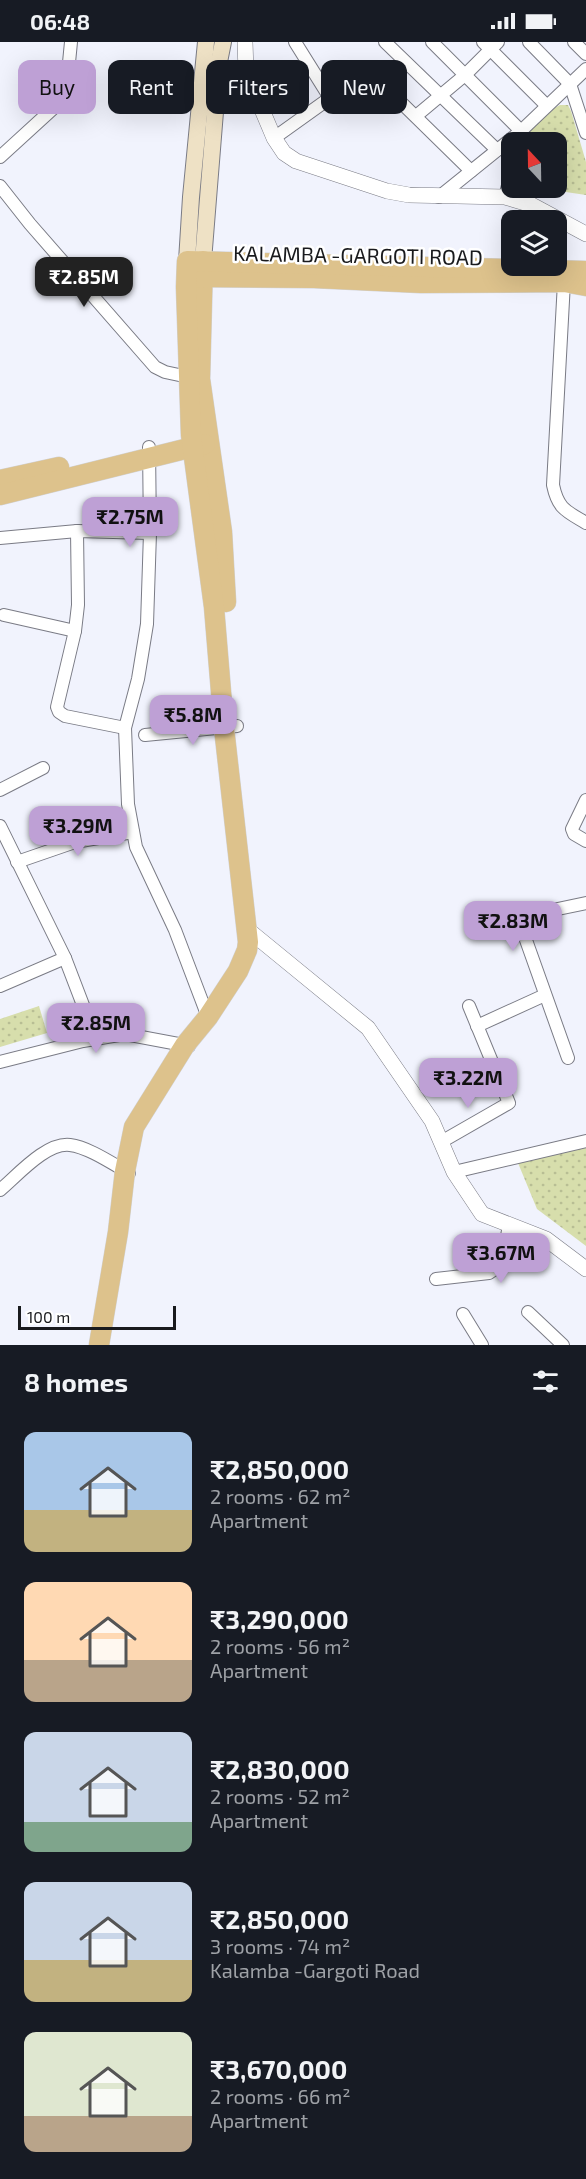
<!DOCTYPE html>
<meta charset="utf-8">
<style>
:root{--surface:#171b24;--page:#242831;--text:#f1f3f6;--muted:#9ea1a6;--accent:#bea0d5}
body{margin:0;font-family:"Exo 2",sans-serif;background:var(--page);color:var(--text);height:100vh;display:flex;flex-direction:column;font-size:22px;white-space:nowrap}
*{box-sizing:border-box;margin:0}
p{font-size:20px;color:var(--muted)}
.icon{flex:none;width:33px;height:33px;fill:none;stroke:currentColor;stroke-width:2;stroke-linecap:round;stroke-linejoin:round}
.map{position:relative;height:1303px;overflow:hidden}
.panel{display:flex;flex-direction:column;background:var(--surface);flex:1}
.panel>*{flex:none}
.top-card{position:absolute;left:18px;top:18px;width:550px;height:54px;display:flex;gap:12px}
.needle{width:39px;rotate:338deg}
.tools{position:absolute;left:501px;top:90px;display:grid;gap:12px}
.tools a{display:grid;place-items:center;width:66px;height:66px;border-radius:12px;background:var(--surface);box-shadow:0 6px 24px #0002;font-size:30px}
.scale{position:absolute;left:18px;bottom:15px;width:158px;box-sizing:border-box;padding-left:6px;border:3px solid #191a1d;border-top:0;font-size:16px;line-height:21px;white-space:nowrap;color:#191a1d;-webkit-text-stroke:4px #fff;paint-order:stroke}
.price{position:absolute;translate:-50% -51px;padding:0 14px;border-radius:12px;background:var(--accent);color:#111;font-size:20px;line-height:39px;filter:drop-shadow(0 2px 3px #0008)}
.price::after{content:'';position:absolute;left:50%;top:36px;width:18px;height:14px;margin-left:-9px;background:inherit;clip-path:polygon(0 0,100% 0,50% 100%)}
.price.on{background:#222;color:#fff}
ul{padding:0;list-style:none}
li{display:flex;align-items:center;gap:18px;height:150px;padding:0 24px}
li span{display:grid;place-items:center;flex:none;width:168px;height:120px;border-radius:12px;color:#555}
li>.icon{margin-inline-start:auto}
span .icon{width:72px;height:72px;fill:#fffc;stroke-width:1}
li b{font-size:26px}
h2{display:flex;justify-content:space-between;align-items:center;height:72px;padding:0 24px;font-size:26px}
.pill{padding:0 21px;border-radius:12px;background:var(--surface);box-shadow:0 6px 24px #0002;font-size:21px;line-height:54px}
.pill.on{background:var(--accent);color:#111}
.status{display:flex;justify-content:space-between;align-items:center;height:42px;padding:0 30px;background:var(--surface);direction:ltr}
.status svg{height:16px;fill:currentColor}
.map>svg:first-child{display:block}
.park{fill:url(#park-dots)}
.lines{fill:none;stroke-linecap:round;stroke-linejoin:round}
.minor-casing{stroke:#7a7b85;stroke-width:14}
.tertiary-casing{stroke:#7a7b85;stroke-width:16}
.secondary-casing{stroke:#7a7b85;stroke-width:18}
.primary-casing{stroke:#d1d1d2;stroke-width:21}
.minor{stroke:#fff;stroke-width:12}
.tertiary{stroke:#fff;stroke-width:15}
.secondary{stroke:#eee1c5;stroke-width:16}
.primary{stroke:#ddc28c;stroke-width:20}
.labels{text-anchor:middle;stroke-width:5;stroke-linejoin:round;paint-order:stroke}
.street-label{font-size:21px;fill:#191a1d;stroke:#fff}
</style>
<div class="status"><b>06:48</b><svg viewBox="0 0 49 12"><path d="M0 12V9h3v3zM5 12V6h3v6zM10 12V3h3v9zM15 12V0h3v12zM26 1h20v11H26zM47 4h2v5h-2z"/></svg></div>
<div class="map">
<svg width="586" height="1303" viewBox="0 0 586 1303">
<defs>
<pattern id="park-dots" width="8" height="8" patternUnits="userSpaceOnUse" patternTransform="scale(1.5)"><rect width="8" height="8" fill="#d7deac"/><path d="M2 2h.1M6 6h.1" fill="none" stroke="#b8be94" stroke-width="1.8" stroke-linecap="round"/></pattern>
</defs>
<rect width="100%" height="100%" fill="#f1f3fd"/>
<!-- park -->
<g class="park">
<path d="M 560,63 L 568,63 L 571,69 L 586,120 L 586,153 L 539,146 L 556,146 L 556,100 L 521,100 L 521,97 L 547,70 Z"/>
<path d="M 39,964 L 47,991 L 0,1005 L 0,977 Z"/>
<path d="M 586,1103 L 586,1204 L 537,1167 L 518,1121 Z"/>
</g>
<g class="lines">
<defs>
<g id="minor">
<path d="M 295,0 L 330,56"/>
<path d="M 385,0 L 497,108"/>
<path d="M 432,0 L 521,89 L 519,96"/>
<path d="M 483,0 L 546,63"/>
<path d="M 529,0 L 570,42 L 586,91"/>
<path d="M 574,0 L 586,12"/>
<path d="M 416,74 L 465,33 L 498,0"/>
<path d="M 274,96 L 362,33 L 371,31 L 471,129"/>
<path d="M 0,115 L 58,62 L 67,41 L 71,0"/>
<path d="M 0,144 L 30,182 L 155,325 L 165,330 L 193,336"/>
<path d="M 439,155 L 521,89 L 586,27"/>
<path d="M 505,155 L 512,128"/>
<path d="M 564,240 L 553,443 C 558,467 566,469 586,481"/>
<path d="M 77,489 L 78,563 L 75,589 L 57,665 L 59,670 L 65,674 L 125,686"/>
<path d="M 150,491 L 147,582 L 138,637 L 125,686 L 128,762 L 136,805 L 175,888 L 208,975"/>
<path d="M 0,496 L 77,489 L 150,491 L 149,405"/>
<path d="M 4,573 L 75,589"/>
<path d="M 145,693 L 237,684"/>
<path d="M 0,748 L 43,726"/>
<path d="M 586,758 L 572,787 L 574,792 L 586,799"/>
<path d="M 0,784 L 65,916 L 96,997"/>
<path d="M 17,820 L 75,800 L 133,790"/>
<path d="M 0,944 L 65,916"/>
<path d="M 477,984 L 545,953"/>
<path d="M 568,1016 L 521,884 L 523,878 L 529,873 L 586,861"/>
<path d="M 0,1020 L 83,999 L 125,992 L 189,1004"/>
<path d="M 441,1100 L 509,1061 L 469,964"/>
<path d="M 454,1130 L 586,1099"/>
<path d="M 0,1148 C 17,1134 46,1100 70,1103 C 88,1105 113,1122 129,1131"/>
<path d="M 436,1237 L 489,1231 L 502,1222 L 509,1183"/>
<path d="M 528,1270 L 563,1303"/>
<path d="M 463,1272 L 482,1303"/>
</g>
<g id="tertiary">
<path d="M 245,0 L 246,30 L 274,96 L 284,111 L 296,119 L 387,149 L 409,153 L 505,155 L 532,163 L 586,192"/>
<path d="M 247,887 L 368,986 L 432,1079 L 454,1130 L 482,1172 L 546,1197 L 586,1227"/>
</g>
<g id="secondary">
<path d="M 187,219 L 191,155 L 206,0"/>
<path d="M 203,219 L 219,20 L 223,0"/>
</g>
<g id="primary">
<path d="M 203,219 L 200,337 L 222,490 L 226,560"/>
<path d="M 189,235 L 314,236 L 421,241 L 564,240 L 586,244"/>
<path d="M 0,438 L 59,425"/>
<path d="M 0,453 L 205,402"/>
<path d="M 99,1303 L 118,1190 L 125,1129 L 134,1085 L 185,1003 L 208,975 L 238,929 L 247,908 L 248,900 L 224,686 L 214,565 L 191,393 L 186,245 L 187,219 L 586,229"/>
</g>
</defs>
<!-- minor casing -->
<use href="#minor" class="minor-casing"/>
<!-- tertiary casing -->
<use href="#tertiary" class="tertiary-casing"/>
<!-- secondary casing -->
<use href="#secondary" class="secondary-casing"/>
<!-- primary casing -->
<use href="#primary" class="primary-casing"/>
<!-- minor -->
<use href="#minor" class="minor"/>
<!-- tertiary -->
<use href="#tertiary" class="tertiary"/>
<!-- secondary -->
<use href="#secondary" class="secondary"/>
<!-- primary -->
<use href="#primary" class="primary"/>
</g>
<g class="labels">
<!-- street labels -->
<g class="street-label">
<text transform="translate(358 214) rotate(1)" y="7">KALAMBA -GARGOTI ROAD</text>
</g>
</g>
</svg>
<div class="tools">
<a><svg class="needle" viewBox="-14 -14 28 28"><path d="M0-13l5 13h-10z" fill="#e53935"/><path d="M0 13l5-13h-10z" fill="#9ea1a6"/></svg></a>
<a><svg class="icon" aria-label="layers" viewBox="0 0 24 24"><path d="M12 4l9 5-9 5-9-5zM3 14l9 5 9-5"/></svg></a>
</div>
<div class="scale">100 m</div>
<b class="price on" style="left:84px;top:266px">₹2.85M</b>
<b class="price" style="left:130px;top:506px">₹2.75M</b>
<b class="price" style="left:193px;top:704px">₹5.8M</b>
<b class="price" style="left:78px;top:815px">₹3.29M</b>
<b class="price" style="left:513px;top:910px">₹2.83M</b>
<b class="price" style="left:96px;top:1012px">₹2.85M</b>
<b class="price" style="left:468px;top:1067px">₹3.22M</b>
<b class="price" style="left:501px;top:1242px">₹3.67M</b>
<div class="top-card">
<a class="pill on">Buy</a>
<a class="pill">Rent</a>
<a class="pill">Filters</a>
<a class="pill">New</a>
</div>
</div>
<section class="panel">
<h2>8 homes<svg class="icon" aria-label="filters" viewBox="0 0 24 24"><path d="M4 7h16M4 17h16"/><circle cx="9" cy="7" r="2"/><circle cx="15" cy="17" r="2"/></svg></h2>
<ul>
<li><span style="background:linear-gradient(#a9c7e8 65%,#c2b280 0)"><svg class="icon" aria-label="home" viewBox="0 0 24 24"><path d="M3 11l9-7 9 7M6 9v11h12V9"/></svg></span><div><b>₹2,850,000</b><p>2 rooms · 62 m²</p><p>Apartment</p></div></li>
<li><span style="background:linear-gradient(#ffd9b3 65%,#b9a48a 0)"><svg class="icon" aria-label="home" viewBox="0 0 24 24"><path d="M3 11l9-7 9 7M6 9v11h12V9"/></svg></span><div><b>₹3,290,000</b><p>2 rooms · 56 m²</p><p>Apartment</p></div></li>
<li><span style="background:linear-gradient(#c9d6e8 75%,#7fa58c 0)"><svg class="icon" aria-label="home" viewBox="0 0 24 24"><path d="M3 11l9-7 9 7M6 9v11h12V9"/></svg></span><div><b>₹2,830,000</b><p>2 rooms · 52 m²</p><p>Apartment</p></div></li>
<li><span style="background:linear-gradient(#c9d6e8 65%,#c2b280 0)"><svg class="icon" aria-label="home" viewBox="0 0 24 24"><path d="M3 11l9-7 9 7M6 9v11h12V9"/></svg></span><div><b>₹2,850,000</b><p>3 rooms · 74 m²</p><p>Kalamba -Gargoti Road</p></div></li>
<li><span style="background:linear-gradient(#dfe7d0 70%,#b9a48a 0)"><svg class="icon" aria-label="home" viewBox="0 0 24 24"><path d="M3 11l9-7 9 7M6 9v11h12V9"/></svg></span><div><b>₹3,670,000</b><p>2 rooms · 66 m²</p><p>Apartment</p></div></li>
</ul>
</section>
